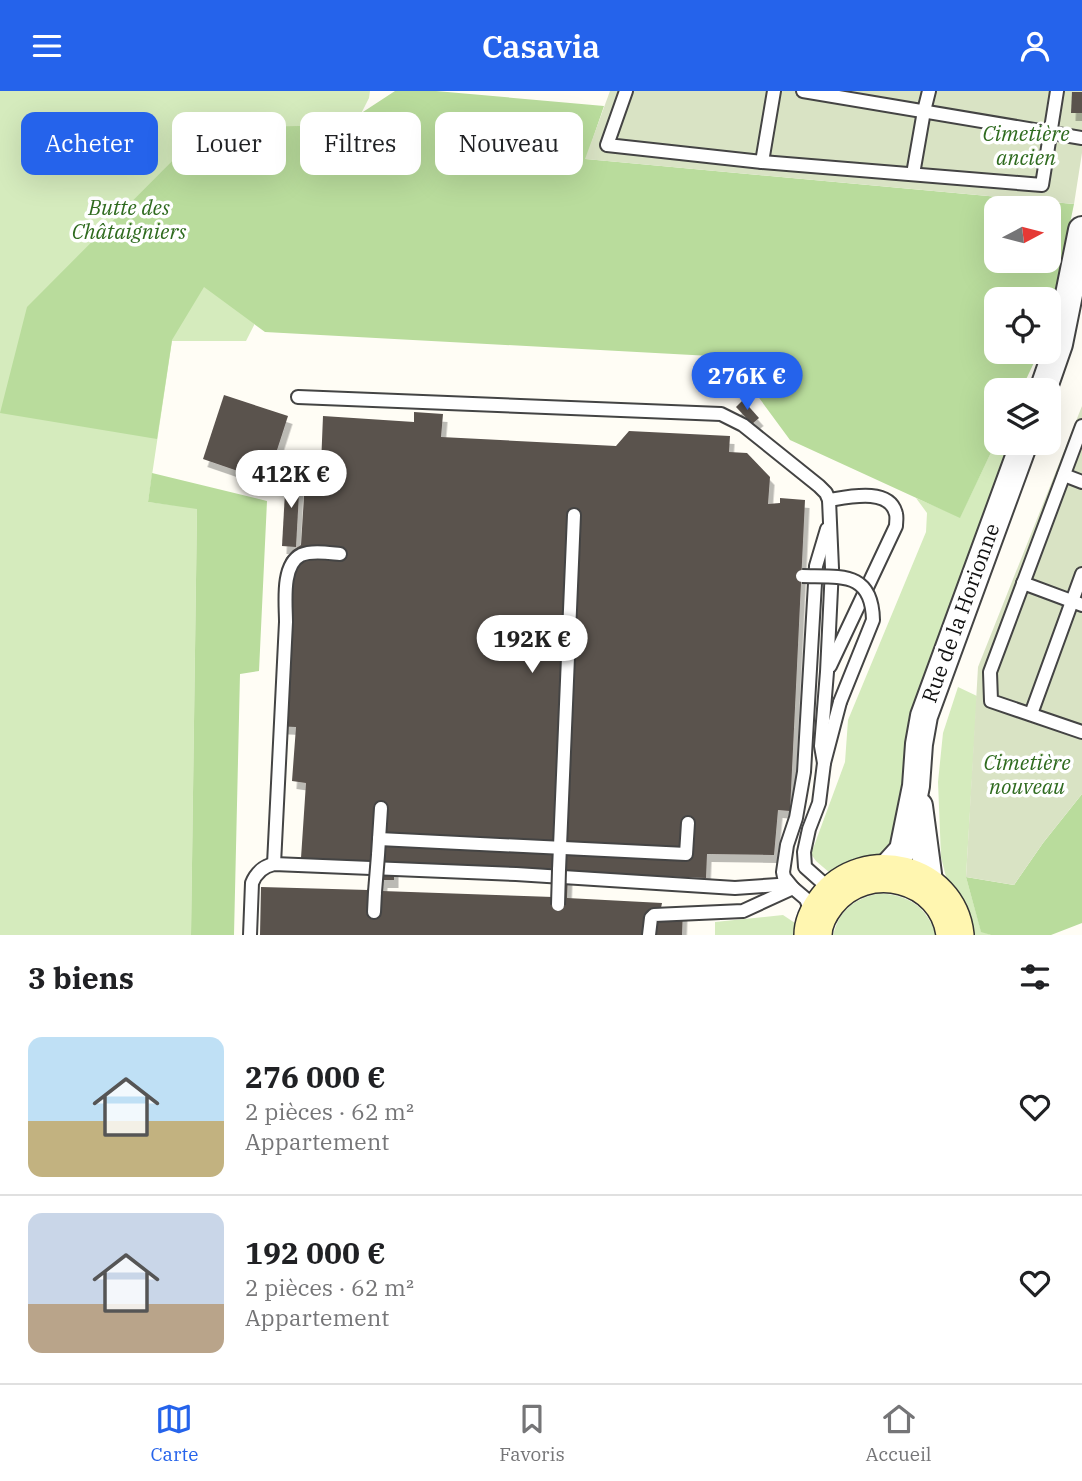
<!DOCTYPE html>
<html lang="fr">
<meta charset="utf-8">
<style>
:root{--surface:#fff;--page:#f6f6f6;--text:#202124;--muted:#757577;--line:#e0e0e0;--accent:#2563eb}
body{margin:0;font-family:"IBM Plex Serif",serif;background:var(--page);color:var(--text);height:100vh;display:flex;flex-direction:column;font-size:26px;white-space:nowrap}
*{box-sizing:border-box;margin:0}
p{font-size:23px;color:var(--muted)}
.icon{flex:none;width:38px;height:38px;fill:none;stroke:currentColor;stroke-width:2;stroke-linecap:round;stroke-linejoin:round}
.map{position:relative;height:844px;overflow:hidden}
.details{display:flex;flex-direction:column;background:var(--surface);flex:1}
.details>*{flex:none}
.guide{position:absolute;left:21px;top:21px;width:700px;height:63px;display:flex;gap:14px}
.needle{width:46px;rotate:83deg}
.tools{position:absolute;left:984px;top:105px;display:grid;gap:14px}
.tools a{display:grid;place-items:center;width:77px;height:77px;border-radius:14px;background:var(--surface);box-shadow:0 7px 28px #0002;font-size:35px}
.price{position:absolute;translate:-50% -60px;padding:0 16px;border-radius:24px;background:#fff;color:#222;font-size:23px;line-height:46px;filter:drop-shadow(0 2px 4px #0008)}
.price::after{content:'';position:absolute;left:50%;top:42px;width:21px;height:16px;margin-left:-10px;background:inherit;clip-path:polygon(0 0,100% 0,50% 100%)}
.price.current{background:var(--accent);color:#fff}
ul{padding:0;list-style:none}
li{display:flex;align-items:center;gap:21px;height:175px;padding:0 28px}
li+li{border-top:2px solid var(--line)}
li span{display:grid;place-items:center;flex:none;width:196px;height:140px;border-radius:14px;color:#555}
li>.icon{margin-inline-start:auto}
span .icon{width:84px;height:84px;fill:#fffc;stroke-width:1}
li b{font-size:30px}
h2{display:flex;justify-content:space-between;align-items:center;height:84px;padding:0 28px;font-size:30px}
.chip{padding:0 24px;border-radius:14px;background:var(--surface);box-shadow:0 7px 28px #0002;font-size:24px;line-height:63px}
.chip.current{background:var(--accent);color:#fff}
header{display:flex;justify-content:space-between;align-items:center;height:91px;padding:0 28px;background:var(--accent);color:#fff;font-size:32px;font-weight:600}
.dock{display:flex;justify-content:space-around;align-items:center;height:98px;border-top:2px solid var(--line);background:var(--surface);font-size:19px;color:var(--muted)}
.dock a{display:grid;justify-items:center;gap:4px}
.dock .current{color:var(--accent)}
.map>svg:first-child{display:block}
.green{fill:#d5ebbd}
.forest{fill:#b9dc9c;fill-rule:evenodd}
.cemetery{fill:#d9e3c4}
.building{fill:#5a524d;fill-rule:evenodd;filter:url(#shadow)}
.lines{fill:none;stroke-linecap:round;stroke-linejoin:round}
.lane-casing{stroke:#444;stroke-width:16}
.street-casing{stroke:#444;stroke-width:30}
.secondary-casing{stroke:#333;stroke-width:40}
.lane{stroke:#fff;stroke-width:12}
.street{stroke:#fff;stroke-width:26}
.secondary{stroke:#fff6b0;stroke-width:37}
.lane-bridge-casing{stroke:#444;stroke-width:16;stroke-linecap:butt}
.lane-bridge{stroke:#fff;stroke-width:12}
.labels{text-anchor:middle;stroke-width:7;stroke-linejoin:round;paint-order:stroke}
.park-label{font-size:21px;font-style:italic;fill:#2f6b1f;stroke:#fff}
.street-label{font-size:21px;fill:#111;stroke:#fff}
</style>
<header><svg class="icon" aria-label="menu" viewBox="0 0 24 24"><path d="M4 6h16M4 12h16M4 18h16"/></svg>Casavia<svg class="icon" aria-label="person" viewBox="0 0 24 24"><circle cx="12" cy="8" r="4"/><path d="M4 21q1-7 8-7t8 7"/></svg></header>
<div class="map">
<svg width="1082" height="844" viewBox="0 0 1082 844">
<defs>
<filter id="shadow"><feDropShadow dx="4.5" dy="8" stdDeviation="0" flood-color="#0004"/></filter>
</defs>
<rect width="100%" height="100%" fill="#fffdf5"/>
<!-- green -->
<g class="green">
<path d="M 0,0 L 370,0 L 369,7 L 246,250 L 172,250 L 148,411 L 197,417 L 191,844 L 0,844 Z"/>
<path d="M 996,351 L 1014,352 L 903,738 L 886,770 L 830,782 L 816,770 L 811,763 L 845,671 L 848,629 L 926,441 L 927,422 L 916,407 L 960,426 Z"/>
<path d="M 958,596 L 977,605 L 966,786 L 981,840 L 991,844 L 974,844 L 965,821 L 949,798 L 941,766 L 938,691 L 943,642 Z"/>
<path d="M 880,802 C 910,805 926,815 936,844 L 833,844 C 840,817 855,808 880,802 Z"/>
<path d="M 783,824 L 801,836 L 802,844 L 715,844 L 715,831 Z"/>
</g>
<!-- forest -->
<g class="forest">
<path d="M 395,0 L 436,0 L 604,15 L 586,68 L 1074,113 L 1048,239 L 1048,208 L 996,208 L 996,261 L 1039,261 L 1021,299 L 996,299 L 996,351 L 960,427 L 790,349 L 729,266 L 265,241 L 204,196 L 172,249 L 157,348 L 0,322 L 27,216 L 205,37 L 343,34 ZM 996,117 L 1048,117 L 1048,170 L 996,170 Z"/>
<path d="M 152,382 L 267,410 L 259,580 L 240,583 L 234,844 L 191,844 L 197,418 L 148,411 Z"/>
<path d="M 1082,703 L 1082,832 L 1051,844 L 991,844 L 981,841 L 966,786 L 1014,794 L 1043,752 Z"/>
</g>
<!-- cemetery -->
<g class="cemetery">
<path d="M 610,0 L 1082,0 L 1082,62 L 1074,113 L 585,68 Z"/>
<path d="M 1082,315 L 1082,703 L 1043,752 L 1014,794 L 966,786 L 978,576 Z"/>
</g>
<!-- building -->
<g class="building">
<path d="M 1072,1 L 1082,1 L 1082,22 L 1071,22 Z"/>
<path d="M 224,304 L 288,325 L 267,390 L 203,368 Z"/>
<path d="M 743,309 L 759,327 L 752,333 L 736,316 Z"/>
<path d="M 414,321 L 443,323 L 441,346 L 616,355 L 629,340 L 730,345 L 729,361 L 747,362 L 770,386 L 768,413 L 780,412 L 780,407 L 805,409 L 790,720 L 778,719 L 774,764 L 707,763 L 706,787 L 568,781 L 567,807 L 662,812 L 661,817 L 683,817 L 682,844 L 260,844 L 261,796 L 368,799 L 370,771 L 301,767 L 306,692 L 292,690 L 296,636 L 274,635 L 281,481 L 286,467 L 293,459 L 301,454 L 306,373 L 321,374 L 323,325 L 414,331 ZM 394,772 L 555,780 L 553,806 L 382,800 L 383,789 L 394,789 Z"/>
<path d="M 286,383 L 300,384 L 296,456 L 282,455 Z"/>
</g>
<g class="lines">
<defs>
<g id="lane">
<path d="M 626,0 L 607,54 L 762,71 L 1042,94 L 1057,0"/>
<path d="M 803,0 L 1082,47"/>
<path d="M 762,71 L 774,0"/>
<path d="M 913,83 L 924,20 L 929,0"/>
<path d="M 298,306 L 721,323 L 743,334 L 819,395 L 826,402 L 829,409 L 832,477 L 827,581 L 821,655 L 824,672"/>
<path d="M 1082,335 L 990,581 L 991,610 L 1082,641"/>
<path d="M 1064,384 L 1082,391"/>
<path d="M 829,409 C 848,406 890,396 896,423 C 897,427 896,431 896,435 L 830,575"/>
<path d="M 1023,492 L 1082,514"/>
<path d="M 1031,623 L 1082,483"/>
<path d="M 379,748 L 686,763 L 688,732"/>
<path d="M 378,764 L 381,717"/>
<path d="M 274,773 L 286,531 C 286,513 281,474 301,464 C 312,459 329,462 340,463"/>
<path d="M 559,779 L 574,424"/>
<path d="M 833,801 L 805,776 L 804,761 L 809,738 L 819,712 L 824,672 L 840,611"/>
<path d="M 374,821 L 375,801"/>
<path d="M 250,844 L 252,792 C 256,782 264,775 274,773 L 516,783 L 735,797 L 778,794 L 793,797 L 806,808 L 812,823"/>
<path d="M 649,844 L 651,827 L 654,824 L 743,820 L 793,797 L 784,786 L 783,781 L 787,754 L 796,727 L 804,681 L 816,475 L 827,438"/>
</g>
<g id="street">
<path d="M 1043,299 L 1059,253 L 1082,139"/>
<path d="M 919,715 L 930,798"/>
<path d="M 883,781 L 903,759 L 916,695 L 919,653 L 924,625 L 1024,352"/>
</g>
<path id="secondary" d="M 813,844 C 813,831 820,819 827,810 C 865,761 948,781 955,844"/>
</defs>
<!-- lane casing -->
<use href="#lane" class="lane-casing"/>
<!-- street casing -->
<use href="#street" class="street-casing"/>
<!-- secondary casing -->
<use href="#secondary" class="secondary-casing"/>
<!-- lane -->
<use href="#lane" class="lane"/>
<!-- street -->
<use href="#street" class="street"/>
<!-- secondary -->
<use href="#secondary" class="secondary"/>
<defs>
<g id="lane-bridge">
<path d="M 802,485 C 841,486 872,480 873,529 L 840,611"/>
<path d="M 375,801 L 378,764"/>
<path d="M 558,814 L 559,779"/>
</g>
</defs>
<!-- lane-bridge casing -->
<use href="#lane-bridge" class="lane-bridge-casing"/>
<!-- lane-bridge -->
<use href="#lane-bridge" class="lane-bridge"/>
</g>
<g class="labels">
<!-- park labels -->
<g class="park-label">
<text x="1026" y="50">Cimetière<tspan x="1026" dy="24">ancien</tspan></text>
<text x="129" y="124">Butte des<tspan x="129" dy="24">Châtaigniers</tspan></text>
<text x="1027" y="679">Cimetière<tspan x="1027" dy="24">nouveau</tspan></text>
</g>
<!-- street labels -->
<g class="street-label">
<text transform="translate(961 522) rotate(-70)" y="7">Rue de la Horionne</text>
</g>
</g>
</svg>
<div class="tools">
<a><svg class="needle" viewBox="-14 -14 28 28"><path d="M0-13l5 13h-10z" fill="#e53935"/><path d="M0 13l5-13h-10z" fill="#757577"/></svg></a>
<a><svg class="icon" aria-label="locate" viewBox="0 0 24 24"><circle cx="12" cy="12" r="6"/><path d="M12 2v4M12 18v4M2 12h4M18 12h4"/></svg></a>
<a><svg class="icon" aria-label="layers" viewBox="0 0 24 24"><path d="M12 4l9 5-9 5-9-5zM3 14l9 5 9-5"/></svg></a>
</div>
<b class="price current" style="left:747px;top:321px">276K €</b>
<b class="price" style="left:291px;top:419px">412K €</b>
<b class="price" style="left:532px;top:584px">192K €</b>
<div class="guide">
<a class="chip current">Acheter</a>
<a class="chip">Louer</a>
<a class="chip">Filtres</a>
<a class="chip">Nouveau</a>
</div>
</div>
<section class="details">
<h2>3 biens<svg class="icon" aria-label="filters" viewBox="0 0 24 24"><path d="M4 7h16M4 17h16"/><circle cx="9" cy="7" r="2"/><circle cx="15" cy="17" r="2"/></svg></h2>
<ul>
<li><span style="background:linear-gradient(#bfe0f5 60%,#c2b280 0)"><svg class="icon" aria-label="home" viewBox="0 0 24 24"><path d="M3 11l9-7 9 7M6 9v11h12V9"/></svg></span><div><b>276 000 €</b><p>2 pièces · 62 m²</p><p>Appartement</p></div><svg class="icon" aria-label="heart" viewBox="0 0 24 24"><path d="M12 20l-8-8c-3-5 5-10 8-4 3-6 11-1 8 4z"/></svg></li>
<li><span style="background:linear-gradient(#c9d6e8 65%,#b9a48a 0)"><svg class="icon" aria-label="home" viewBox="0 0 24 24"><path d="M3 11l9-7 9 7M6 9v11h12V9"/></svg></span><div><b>192 000 €</b><p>2 pièces · 62 m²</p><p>Appartement</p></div><svg class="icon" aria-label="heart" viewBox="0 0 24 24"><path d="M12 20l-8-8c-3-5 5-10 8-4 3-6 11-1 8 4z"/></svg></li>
</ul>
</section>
<nav class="dock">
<a class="current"><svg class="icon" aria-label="map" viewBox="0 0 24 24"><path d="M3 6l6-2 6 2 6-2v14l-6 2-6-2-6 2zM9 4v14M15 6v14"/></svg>Carte</a>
<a><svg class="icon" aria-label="saved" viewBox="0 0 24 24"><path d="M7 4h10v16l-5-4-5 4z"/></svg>Favoris</a>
<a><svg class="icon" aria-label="home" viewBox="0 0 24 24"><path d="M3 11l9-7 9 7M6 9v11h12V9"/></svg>Accueil</a>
</nav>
